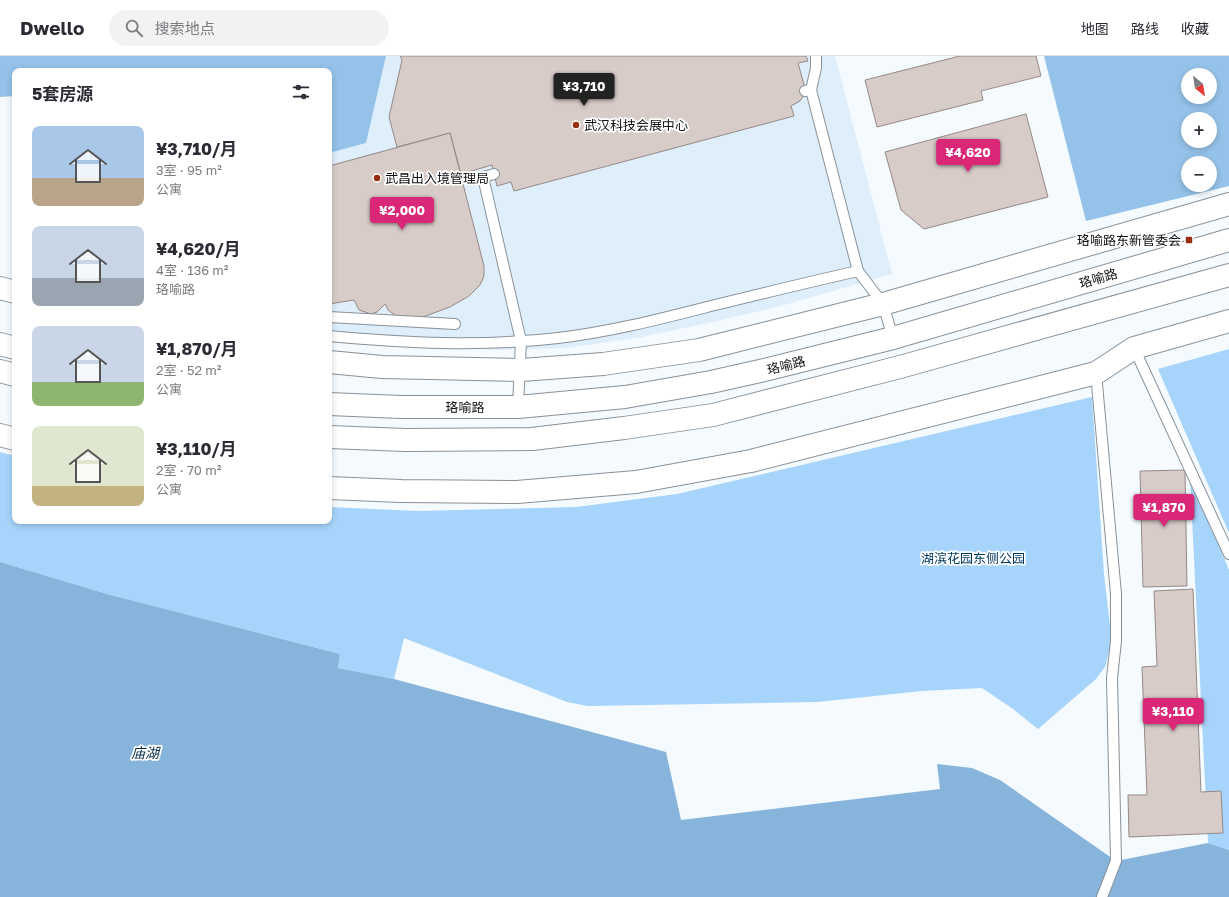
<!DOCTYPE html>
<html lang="zh">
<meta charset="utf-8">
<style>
:root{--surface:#fff;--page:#f2f2f3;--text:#2b2b33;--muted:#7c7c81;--line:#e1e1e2;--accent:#db2777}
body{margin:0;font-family:"Golos Text","Noto Sans SC",sans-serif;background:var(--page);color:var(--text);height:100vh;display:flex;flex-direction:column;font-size:15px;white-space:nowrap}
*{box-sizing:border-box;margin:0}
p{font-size:13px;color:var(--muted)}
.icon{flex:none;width:22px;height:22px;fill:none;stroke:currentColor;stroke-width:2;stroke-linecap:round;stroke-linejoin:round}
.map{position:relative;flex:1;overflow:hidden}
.drawer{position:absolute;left:12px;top:12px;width:320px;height:456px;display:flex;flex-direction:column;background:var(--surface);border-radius:8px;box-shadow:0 2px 6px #0003}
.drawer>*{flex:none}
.needle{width:26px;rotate:150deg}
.fabs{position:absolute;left:1181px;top:12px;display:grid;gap:8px}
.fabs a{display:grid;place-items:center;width:36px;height:36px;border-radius:50%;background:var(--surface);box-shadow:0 2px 6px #0003;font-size:20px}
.price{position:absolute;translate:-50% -34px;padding:0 9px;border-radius:4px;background:var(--accent);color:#fff;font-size:13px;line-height:26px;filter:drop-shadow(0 1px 2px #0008)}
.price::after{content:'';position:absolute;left:50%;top:24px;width:12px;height:9px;margin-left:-6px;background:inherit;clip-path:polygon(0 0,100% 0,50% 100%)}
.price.active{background:#222;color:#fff}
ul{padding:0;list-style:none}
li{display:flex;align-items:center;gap:12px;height:100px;padding:0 20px}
li span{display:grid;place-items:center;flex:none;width:112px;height:80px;border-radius:8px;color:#555}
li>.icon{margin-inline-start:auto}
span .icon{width:48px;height:48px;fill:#fffc;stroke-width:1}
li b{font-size:17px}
h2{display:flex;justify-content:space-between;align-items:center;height:48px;padding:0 20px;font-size:17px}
header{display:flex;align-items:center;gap:24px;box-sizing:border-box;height:56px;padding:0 20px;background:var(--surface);border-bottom:1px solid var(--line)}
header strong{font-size:19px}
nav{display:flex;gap:22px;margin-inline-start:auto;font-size:14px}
.search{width:280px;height:36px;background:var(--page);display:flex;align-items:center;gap:10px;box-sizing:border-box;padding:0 14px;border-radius:22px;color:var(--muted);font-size:15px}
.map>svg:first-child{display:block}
.built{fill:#dfeefb}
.green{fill:#a7d4fb}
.forest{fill:#95c2e9;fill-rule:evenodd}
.water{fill:#87b4db}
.building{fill:#d8ccc9;stroke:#948986}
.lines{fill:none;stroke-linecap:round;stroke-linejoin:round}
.lane-casing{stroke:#899198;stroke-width:12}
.primary-casing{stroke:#899198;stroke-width:24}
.highway-casing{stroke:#899198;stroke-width:24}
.lane{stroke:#fff;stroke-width:10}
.primary{stroke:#fff;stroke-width:22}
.highway{stroke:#fff;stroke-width:22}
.poi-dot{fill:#962e11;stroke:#fff;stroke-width:1.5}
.labels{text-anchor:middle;stroke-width:3.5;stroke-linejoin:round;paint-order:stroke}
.poi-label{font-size:13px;fill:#101315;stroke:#fff;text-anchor:start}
.street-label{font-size:13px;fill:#101315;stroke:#fff}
.park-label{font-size:13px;fill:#01395e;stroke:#fff}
.water-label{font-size:14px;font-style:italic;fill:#092d47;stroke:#fff}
</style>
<header>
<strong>Dwello</strong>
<div class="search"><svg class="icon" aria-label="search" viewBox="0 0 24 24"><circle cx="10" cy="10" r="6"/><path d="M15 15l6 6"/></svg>搜索地点</div>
<nav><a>地图</a><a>路线</a><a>收藏</a></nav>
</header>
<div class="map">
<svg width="1229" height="841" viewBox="0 0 1229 841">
<rect width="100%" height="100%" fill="#f4fafe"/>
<!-- built -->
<path class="built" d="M 386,0 L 835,0 L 892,218 L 781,250 L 708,267 L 637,282 L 567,292 L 496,294 L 329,285 L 329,97 L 366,87 Z"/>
<!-- green -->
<g class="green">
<path d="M 1229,293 L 1229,477 L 1158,313 Z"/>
<path d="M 1092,341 L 1104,518 L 1111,578 L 1110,592 L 1105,611 L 1096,623 L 1038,673 L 1013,653 L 982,632 L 922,635 L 817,646 L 588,650 L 567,646 L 404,582 L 394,623 L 338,612 L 340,598 L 107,538 L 0,506 L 0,396 L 15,400 L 15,465 L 329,465 L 329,451 L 418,455 L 576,451 L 677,438 Z"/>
<path d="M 1190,421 L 1229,514 L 1229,794 L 1208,787 Z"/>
</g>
<!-- forest -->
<g class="forest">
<path d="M 0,0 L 386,0 L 366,87 L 329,97 L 329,15 L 15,15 L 15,40 L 0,41 Z"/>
<path d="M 1044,0 L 1229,0 L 1229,130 L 1086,165 ZM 1188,19 L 1210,19 L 1210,41 L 1188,41 ZM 1188,63 L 1210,63 L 1210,85 L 1188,85 ZM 1188,107 L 1210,107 L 1210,129 L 1188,129 Z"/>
</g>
<!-- water -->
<path class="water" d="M 0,506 L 107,538 L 340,598 L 338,612 L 394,623 L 666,696 L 681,764 L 940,733 L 937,708 L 972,712 L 1000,724 L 1116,805 L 1208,787 L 1229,794 L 1229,841 L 0,841 Z"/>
<!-- building -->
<g class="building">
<path d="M 400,0 L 806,0 L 808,5 L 798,7 L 805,32 L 804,39 L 800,45 L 791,50 L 794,60 L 514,135 L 511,126 L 497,130 L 492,109 L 461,118 L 450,77 L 397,91 L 389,61 L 402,4 Z"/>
<path d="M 960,0 L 1036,0 L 1041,20 L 981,35 L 983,44 L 877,71 L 865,24 Z"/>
<path d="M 1026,58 L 1048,141 L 924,173 L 901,154 L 885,96 Z"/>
<path d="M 450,77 L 484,210 L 484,220 L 480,229 L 469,240 L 450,251 L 420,262 L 396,260 L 388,254 L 385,248 L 377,256 L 371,258 L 359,254 L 354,244 L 329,248 L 329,110 Z"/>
<path d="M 1185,414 L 1187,530 L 1143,531 L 1140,415 Z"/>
<path d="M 1193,533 L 1201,736 L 1221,735 L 1223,777 L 1129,781 L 1128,739 L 1147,739 L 1142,611 L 1157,610 L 1154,535 Z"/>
</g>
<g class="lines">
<defs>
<g id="lane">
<path d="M 811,34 L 816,12 L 816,0"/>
<path d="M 805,35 L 811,34 L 858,215 L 883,248 L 893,282"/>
<path d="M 494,118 L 483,121 L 521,285 L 518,351"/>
<path d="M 329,261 L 455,268"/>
<path d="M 329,280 C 405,287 482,291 558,282 C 610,276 660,263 711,250 C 760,238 809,226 858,215"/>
<path d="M 1134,292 L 1229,498"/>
<path d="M 1096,317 L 1116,538 L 1116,585 L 1112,622 L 1116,805 L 1102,841"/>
</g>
<g id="primary">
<path d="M 0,232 L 15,236"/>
<path d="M 329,306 L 382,311 L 521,314 L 603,308 L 699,294 L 883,248 L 1229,148"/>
<path d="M 0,379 L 15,383"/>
<path d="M 329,432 L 401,435 L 517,436 L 636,426 L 751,405 L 1096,317 L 1134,292 L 1229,265"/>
</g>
<g id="highway">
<path d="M 0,288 L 15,292"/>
<path d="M 0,315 L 15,319"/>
<path d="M 329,348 L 401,351 L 518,351 L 625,341 L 711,326 L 760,315 L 893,282 L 1229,184"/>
<path d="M 329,381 L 405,384 L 532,383 L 624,372 L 713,359 L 900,311 L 1229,219"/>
</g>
</defs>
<!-- lane casing -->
<use href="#lane" class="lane-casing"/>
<!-- primary casing -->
<use href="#primary" class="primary-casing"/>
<!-- highway casing -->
<use href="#highway" class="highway-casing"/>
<!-- lane -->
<use href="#lane" class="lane"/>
<!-- primary -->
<use href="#primary" class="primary"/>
<!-- highway -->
<use href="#highway" class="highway"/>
</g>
<!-- markers -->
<g class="poi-dot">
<circle cx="576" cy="69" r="4"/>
<circle cx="377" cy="122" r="4"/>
<rect x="1185" y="180" width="8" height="8" rx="2"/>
</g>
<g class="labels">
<!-- poi labels -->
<g class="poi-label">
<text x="584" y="74">武汉科技会展中心</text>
<text x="385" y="127">武昌出入境管理局</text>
<text x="1181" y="189" text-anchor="end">珞喻路东新管委会</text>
</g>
<!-- street labels -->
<g class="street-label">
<text transform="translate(1098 222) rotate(-16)" y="5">珞喻路</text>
<text transform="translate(786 309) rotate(-14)" y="5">珞喻路</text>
<text x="465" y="356">珞喻路</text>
</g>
<!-- park labels -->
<g class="park-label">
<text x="973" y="507">湖滨花园东侧公园</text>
</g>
<!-- water labels -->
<g class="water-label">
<text x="145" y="702">庙湖</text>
</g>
</g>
</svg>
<div class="fabs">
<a><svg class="needle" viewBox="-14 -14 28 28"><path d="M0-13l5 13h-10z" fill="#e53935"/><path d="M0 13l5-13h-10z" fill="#7c7c81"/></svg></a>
<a>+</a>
<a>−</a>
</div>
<b class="price active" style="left:584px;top:51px">¥3,710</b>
<b class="price" style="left:968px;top:117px">¥4,620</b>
<b class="price" style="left:402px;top:175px">¥2,000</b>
<b class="price" style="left:1164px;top:472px">¥1,870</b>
<b class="price" style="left:1173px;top:676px">¥3,110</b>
<section class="drawer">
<h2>5套房源<svg class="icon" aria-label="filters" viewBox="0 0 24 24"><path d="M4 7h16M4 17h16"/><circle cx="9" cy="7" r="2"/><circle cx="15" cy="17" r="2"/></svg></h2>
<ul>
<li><span style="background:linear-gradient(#a9c7e8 65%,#b9a48a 0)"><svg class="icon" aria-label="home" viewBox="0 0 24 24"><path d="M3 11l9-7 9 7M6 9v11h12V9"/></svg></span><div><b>¥3,710/月</b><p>3室 · 95 m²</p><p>公寓</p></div></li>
<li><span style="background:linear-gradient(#c9d6e8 65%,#9aa5b1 0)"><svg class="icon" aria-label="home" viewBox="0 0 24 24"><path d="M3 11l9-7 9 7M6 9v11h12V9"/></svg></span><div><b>¥4,620/月</b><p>4室 · 136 m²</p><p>珞喻路</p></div></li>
<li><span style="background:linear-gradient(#c9d6e8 70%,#8fb573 0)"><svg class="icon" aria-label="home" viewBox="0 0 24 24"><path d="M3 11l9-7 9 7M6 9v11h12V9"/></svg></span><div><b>¥1,870/月</b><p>2室 · 52 m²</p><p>公寓</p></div></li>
<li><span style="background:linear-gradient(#dfe7d0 75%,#c2b280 0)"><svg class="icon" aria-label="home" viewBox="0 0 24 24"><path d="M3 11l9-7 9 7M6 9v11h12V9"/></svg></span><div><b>¥3,110/月</b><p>2室 · 70 m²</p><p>公寓</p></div></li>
</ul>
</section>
</div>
